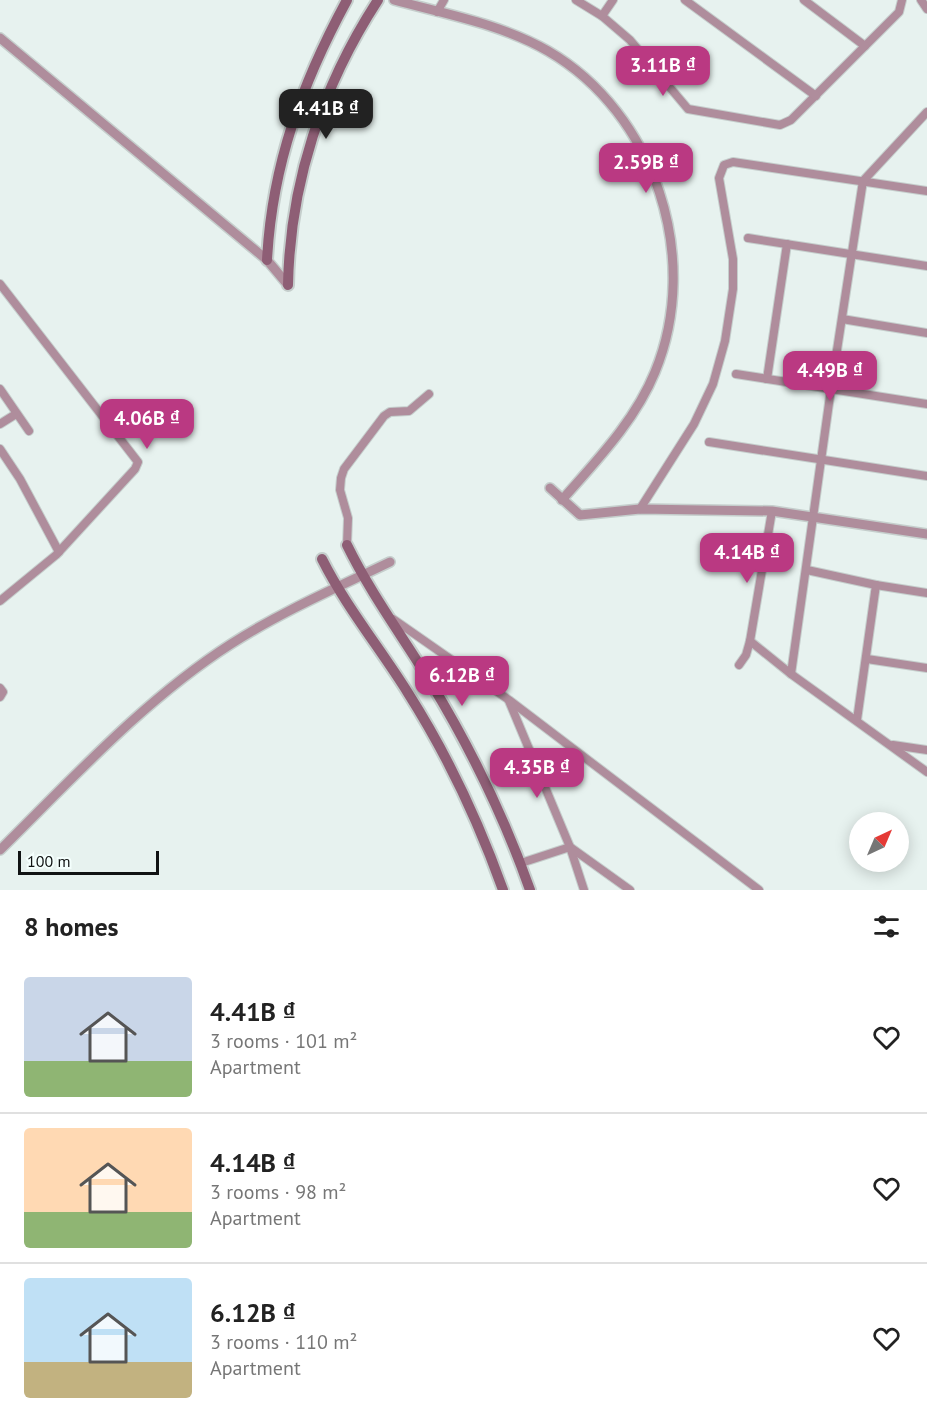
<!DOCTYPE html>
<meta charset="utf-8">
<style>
:root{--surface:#fff;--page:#f6f6f6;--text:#222;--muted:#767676;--line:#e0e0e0;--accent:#ba3982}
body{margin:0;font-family:"PT Sans",sans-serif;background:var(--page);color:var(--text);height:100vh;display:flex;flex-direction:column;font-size:22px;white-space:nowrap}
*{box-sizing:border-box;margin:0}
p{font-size:20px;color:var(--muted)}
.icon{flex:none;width:33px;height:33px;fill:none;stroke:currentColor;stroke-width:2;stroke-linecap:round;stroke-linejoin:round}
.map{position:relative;height:890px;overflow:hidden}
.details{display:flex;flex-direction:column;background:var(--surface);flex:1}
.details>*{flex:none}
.needle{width:39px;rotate:44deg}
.tools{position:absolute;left:849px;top:812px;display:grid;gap:12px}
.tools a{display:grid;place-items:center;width:60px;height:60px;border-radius:50%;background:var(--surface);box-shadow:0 3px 15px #0003;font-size:30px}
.scale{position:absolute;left:18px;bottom:15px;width:141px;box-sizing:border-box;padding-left:6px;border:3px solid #101313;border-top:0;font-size:16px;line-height:21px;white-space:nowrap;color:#101313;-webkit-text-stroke:4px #f4fffd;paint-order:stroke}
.price{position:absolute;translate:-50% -51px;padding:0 14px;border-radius:12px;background:var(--accent);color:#fff;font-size:20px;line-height:39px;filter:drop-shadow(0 2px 3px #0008)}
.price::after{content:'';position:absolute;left:50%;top:36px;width:18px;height:14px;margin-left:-9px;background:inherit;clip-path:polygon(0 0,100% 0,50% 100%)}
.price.active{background:#222;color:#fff}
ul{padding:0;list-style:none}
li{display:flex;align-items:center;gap:18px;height:150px;padding:0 24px}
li+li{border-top:2px solid var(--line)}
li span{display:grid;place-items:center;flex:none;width:168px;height:120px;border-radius:6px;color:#555}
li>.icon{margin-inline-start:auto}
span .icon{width:72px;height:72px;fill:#fffc;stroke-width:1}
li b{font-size:26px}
h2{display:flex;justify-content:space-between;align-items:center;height:72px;padding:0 24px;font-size:26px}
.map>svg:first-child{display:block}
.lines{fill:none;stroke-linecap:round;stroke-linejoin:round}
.minor-casing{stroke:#c5cecc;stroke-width:10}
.tertiary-casing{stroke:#c5cecc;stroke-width:12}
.secondary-casing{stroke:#c5cecc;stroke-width:14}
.minor{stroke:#af8d9c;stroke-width:8}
.tertiary{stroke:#af8d9c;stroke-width:9}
.secondary{stroke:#8e5e75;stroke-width:10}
</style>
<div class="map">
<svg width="927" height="890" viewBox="0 0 927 890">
<rect width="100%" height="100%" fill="#e7f2ef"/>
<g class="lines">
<defs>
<g id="minor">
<path d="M 576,0 L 602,16 L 630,40 L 688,109 L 780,125 L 791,120 L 899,12 L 902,0"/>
<path d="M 685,0 L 816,96"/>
<path d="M 804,0 L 865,46"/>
<path d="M 921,0 L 927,9"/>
<path d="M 437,12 L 444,0"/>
<path d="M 602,16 L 613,0"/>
<path d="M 748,238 L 927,266"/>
<path d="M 0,284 L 138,462 L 135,469 L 56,555 L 0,601"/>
<path d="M 842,319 L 927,333"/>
<path d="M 736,374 L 927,404"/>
<path d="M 767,379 L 787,244"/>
<path d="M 0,389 L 29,431"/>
<path d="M 0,424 L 16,414"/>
<path d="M 709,442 L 927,476"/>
<path d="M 0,449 L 20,479 L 59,552"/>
<path d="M 640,509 L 694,424 L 713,384 L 725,341 L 733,289 L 733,259 L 719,178 L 724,165 L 733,162 L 927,191"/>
<path d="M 347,545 L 348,518 L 340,490 L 341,478 L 344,469 L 384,416 L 390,412 L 409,411 L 429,394"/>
<path d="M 807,570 L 876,585 L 857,720"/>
<path d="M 876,585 L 927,593"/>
<path d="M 393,619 L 509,700 L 759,890"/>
<path d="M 750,641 L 791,674 L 831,389 L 863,181 L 927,112"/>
<path d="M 867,659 L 927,668"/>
<path d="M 739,665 L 746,655 L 750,641 L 772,511"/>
<path d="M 791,674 L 927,772"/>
<path d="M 0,688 L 3,692 L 0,697"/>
<path d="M 509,701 L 570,847 L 584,890"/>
<path d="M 893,745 L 927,750"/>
<path d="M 521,863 L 570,847 L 630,890"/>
</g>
<g id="tertiary">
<path d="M 394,0 C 445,14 501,24 548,51 C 655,113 702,258 655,372 C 635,421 597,460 562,500"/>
<path d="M 0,38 L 267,260 L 288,285"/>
<path d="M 550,488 L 580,515 L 640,509 L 772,511 L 927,534"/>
<path d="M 0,850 C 73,778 145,699 231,644 C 281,612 336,588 390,562"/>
</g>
<g id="secondary">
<path d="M 267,260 C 272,165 302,83 347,0"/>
<path d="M 288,285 C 290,183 322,86 378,0"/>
<path d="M 347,545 C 371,594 403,637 431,683 C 471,749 504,816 530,890"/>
<path d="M 322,559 C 346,607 380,648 408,693 C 448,756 478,820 503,890"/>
</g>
</defs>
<!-- minor casing -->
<use href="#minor" class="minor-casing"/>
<!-- tertiary casing -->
<use href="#tertiary" class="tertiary-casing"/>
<!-- secondary casing -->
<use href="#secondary" class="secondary-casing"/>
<!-- minor -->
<use href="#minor" class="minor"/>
<!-- tertiary -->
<use href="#tertiary" class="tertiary"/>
<!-- secondary -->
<use href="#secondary" class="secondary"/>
</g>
</svg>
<div class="tools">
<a><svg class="needle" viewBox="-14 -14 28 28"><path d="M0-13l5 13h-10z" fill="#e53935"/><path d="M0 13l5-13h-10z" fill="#767676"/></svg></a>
</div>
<div class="scale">100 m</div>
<b class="price" style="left:663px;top:97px">3.11B ₫</b>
<b class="price active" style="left:326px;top:140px">4.41B ₫</b>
<b class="price" style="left:646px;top:194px">2.59B ₫</b>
<b class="price" style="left:830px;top:402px">4.49B ₫</b>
<b class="price" style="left:147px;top:450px">4.06B ₫</b>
<b class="price" style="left:747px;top:584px">4.14B ₫</b>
<b class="price" style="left:462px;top:707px">6.12B ₫</b>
<b class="price" style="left:537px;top:799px">4.35B ₫</b>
</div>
<section class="details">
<h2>8 homes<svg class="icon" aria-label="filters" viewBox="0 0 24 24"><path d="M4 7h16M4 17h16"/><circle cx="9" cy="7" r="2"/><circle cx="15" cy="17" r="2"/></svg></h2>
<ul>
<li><span style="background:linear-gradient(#c9d6e8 70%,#8fb573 0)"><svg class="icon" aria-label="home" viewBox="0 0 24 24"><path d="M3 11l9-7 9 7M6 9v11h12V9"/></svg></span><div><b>4.41B ₫</b><p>3 rooms · 101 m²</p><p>Apartment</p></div><svg class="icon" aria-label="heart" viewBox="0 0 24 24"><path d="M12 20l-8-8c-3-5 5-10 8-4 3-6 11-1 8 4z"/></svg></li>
<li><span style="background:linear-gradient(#ffd9b3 70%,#8fb573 0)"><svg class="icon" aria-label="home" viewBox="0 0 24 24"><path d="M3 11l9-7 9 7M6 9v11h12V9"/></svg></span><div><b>4.14B ₫</b><p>3 rooms · 98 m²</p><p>Apartment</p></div><svg class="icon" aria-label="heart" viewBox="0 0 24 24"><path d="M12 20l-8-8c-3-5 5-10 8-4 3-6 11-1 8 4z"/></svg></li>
<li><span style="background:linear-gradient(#bfe0f5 70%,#c2b280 0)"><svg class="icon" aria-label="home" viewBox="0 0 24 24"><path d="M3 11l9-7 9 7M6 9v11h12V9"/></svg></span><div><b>6.12B ₫</b><p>3 rooms · 110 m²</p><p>Apartment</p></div><svg class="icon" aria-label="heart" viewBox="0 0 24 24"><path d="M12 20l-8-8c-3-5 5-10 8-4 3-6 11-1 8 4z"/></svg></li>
</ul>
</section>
